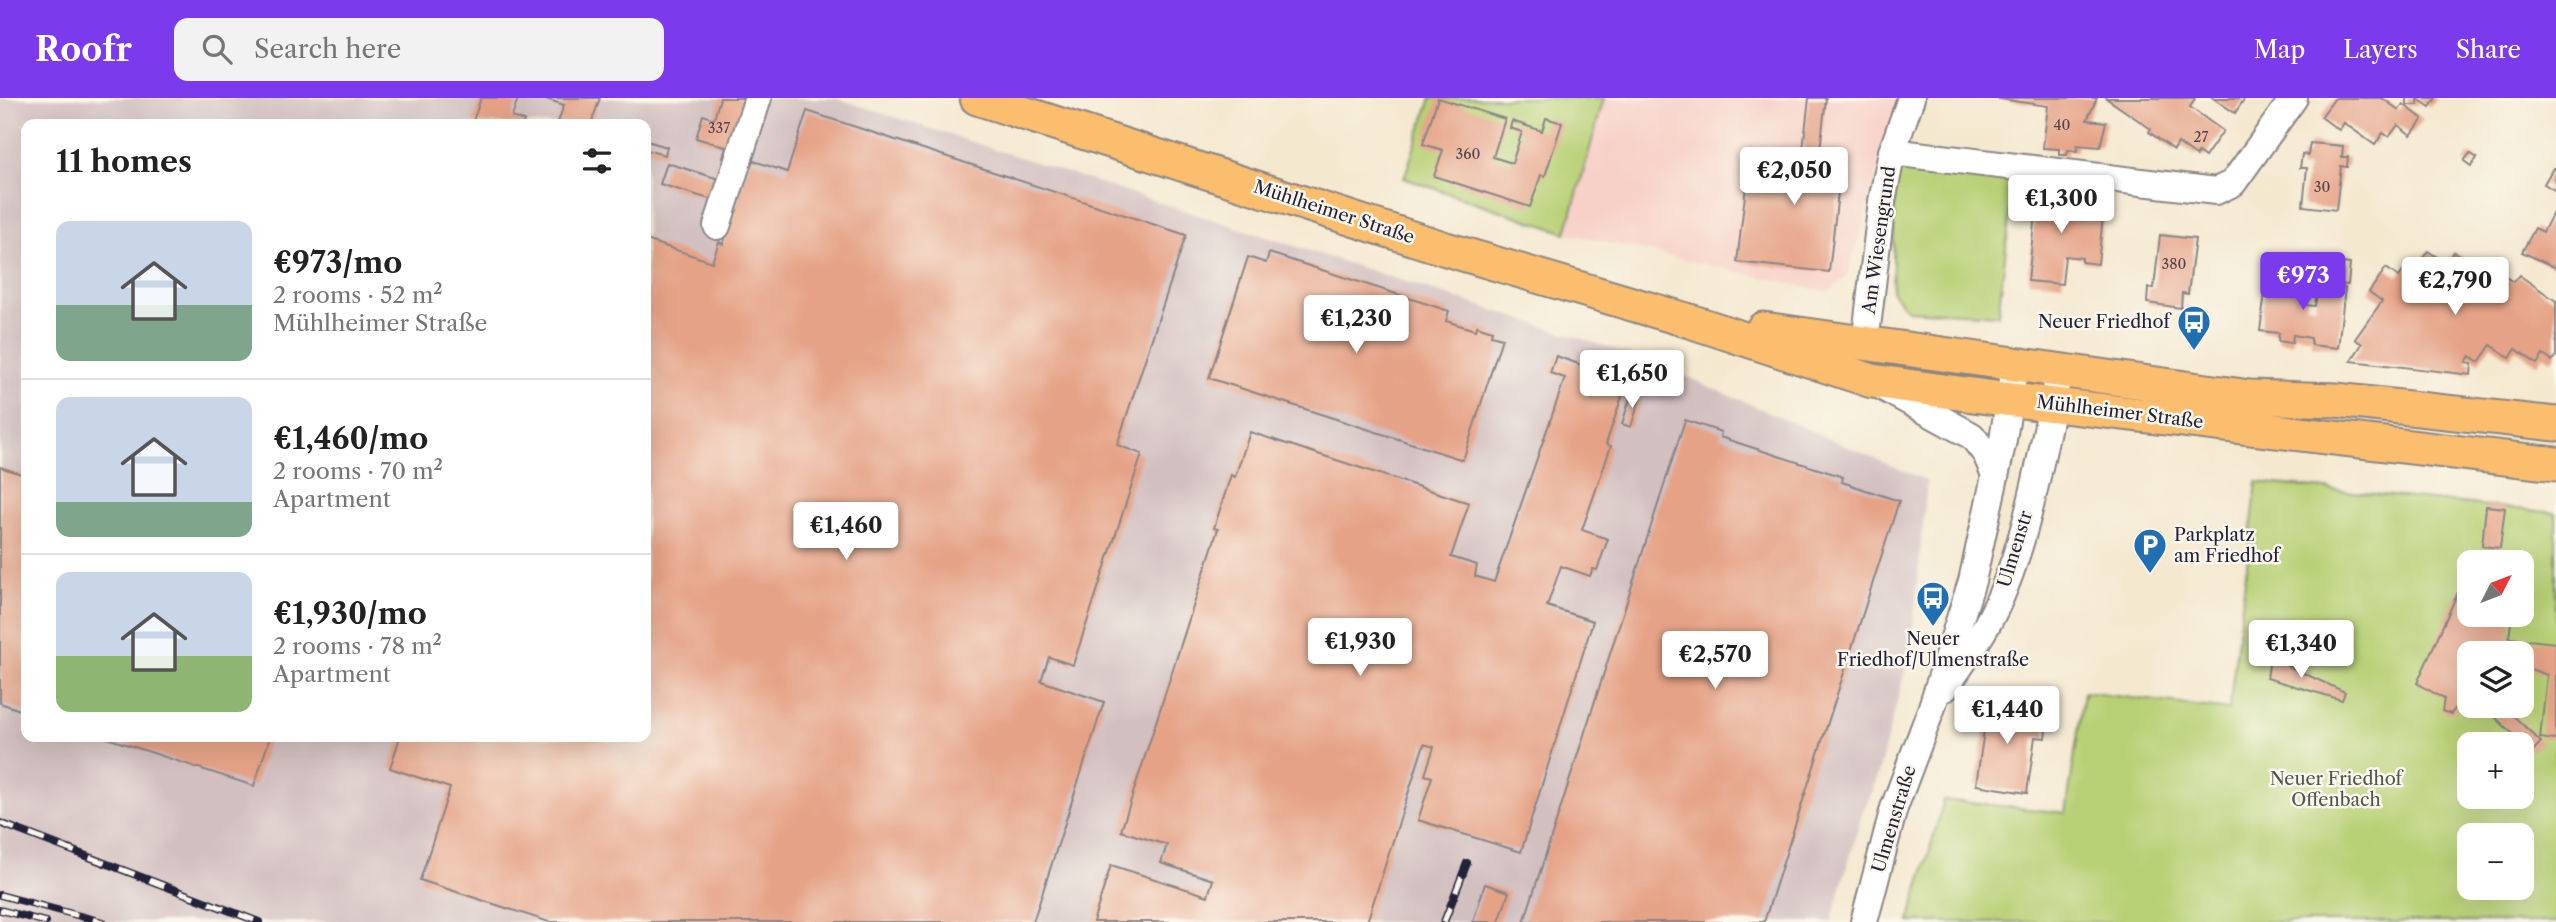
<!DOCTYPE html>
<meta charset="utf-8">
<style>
:root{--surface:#fff;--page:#f2f2f2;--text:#222;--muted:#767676;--line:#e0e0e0;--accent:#7c3aed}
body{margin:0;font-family:"Libre Caslon Text",serif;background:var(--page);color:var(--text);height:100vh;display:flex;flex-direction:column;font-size:26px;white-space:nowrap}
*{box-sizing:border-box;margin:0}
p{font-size:23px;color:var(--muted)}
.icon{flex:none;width:38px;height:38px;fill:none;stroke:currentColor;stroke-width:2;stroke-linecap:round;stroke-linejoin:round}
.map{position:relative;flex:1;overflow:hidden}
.panel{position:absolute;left:21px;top:21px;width:630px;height:623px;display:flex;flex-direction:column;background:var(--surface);border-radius:14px;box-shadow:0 7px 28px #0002}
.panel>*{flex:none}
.needle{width:46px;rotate:48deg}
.fabs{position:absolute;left:2457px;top:452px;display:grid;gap:14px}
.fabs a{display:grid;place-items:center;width:77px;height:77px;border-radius:14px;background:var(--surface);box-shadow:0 7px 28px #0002;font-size:35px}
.price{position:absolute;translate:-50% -60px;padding:0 16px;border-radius:7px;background:#fff;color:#222;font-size:23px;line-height:46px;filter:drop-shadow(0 2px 4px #0008)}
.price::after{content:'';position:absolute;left:50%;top:42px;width:21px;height:16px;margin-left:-10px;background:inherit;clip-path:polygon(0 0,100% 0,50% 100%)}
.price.selected{background:var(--accent);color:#fff}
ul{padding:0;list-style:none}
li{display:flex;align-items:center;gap:21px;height:175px;padding:0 35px}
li+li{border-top:2px solid var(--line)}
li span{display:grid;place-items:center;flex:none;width:196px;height:140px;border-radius:14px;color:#555}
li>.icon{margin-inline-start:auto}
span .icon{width:84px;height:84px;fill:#fffc;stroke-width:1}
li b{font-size:30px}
h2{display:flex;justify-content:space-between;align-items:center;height:84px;padding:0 35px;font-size:30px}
header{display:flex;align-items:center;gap:42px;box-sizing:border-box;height:98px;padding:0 35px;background:var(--accent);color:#fff}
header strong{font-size:33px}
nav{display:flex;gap:38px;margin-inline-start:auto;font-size:24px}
.search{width:490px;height:63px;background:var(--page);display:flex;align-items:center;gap:18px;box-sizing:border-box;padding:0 24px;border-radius:14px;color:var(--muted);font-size:26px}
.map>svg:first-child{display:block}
.built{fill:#f7d1c7}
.industrial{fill:#d2bfc0;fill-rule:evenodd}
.green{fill:#b7d075;stroke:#6c7958;stroke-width:2;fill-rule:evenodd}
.building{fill:#e5a286}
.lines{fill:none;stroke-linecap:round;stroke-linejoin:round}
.minor-casing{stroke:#8b8585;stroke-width:30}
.major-casing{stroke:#8b8585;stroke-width:37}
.minor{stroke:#fff;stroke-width:26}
.major{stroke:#fbbe6e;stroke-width:33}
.rail-casing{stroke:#22223b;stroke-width:8}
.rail{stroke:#fbf7ec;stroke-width:5;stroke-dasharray:16;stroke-linecap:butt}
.labels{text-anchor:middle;stroke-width:5;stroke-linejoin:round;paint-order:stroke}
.number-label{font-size:14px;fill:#53424e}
.street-label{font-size:18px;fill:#22223b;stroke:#fbf7ec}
.poi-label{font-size:18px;fill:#22223b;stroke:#fbf7ec;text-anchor:end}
.park-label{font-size:18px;fill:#4f564c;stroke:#fbf7ec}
</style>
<header>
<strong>Roofr</strong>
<div class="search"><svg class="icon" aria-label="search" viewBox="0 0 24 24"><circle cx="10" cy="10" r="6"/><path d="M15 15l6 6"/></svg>Search here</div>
<nav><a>Map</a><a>Layers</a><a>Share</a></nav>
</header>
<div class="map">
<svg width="2556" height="824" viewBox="0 0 2556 824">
<rect width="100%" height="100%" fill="#fbf7ec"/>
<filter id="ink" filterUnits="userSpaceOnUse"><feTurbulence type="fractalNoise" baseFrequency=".0143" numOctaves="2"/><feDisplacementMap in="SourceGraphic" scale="14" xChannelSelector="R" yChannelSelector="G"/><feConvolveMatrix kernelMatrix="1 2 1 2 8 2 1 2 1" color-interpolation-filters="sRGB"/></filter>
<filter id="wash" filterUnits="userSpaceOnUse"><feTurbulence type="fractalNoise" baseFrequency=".00686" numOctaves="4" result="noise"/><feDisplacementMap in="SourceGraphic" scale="28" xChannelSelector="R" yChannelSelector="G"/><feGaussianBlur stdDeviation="1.57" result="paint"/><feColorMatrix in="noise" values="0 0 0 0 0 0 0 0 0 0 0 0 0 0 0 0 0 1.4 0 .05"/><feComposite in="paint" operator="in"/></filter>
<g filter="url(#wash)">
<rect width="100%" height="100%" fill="#f4e8cf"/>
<!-- built -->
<path class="built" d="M 1604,0 L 1900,0 L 1847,179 L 1828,194 L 1566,135 Z"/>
<!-- industrial -->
<path class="industrial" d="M 0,0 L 835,0 L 1648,262 L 1927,383 L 1911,550 L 1876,683 L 1862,716 L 1831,824 L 0,824 ZM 26,26 L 646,26 L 646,639 L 26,639 Z"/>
<!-- green -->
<g class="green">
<path d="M 1431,0 L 1604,0 L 1566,135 L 1404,80 Z"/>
<path d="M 1896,69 L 2014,83 L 1998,217 L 1907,212 L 1892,193 Z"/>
<path d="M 2257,384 L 2556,415 L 2556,824 L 1909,824 L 1944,702 L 2066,715 L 2084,594 L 2229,612 ZM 2469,464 L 2522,464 L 2522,516 L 2469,516 ZM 2469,555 L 2522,555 L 2522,607 L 2469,607 ZM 2469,646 L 2522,646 L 2522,698 L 2469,698 ZM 2469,737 L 2522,737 L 2522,789 L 2469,789 Z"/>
</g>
<g id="blocks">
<!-- building -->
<g class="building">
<path d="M 481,0 L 518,0 L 512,19 L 524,23 L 523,26 L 472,26 Z"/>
<path d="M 543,0 L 600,0 L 591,26 L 558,24 L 564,7 Z"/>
<path d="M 720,0 L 749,0 L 730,61 L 723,59 L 726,49 L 696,40 L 703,17 L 714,21 Z"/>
<path d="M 1438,0 L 1505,21 L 1493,59 L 1512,65 L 1522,34 L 1510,30 L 1512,23 L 1542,33 L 1546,20 L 1562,25 L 1545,78 L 1541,77 L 1530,109 L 1434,78 L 1443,52 L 1423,46 Z"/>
<path d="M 1809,0 L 1826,0 L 1819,61 L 1842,59 L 1829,174 L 1737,164 L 1747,80 L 1770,82 L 1772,65 L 1802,60 Z"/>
<path d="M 1993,0 L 2097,0 L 2087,22 L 2106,24 L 2100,49 L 2077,47 L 2077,53 L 2068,52 L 2067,57 L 2059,57 L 2059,51 L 2043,50 L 2048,8 Z"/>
<path d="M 2106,0 L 2194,0 L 2195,1 L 2190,9 L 2223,33 L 2205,59 L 2198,54 L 2196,58 L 2178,45 L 2174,52 L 2149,34 L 2151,31 Z"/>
<path d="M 2213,0 L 2245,0 L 2235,15 Z"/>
<path d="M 2335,0 L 2382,0 L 2399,12 L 2403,6 L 2423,21 L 2411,37 L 2398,27 L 2389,39 L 2383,35 L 2375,47 L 2344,25 L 2339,32 L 2321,19 Z"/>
<path d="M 2407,0 L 2436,0 L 2430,9 L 2418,1 L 2418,7 L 2407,7 Z"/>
<path d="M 807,13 L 1186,137 L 1117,347 L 1142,356 L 1073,567 L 1049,559 L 1041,583 L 1104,604 L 1033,824 L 549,824 L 420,782 L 450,690 L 390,670 L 400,639 L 646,639 L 646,142 L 712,164 L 719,144 L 723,146 L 751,62 L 787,74 Z"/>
<path d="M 647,43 L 667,49 L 665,57 L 646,52 Z"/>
<path d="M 2310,45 L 2343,48 L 2342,59 L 2348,59 L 2347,69 L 2341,68 L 2336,112 L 2303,108 L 2307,70 L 2300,70 L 2302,56 L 2308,57 Z"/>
<path d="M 2470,55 L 2477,60 L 2471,68 L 2464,63 Z"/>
<path d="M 667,65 L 722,82 L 716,103 L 660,86 Z"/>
<path d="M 2553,70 L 2556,71 L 2556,93 L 2544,86 Z"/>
<path d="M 2038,86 L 2073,90 L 2070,118 L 2103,118 L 2098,166 L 2082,164 L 2082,160 L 2065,158 L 2062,186 L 2028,183 Z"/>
<path d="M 2556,109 L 2556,170 L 2522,154 L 2535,130 L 2543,134 Z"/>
<path d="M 2160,137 L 2195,141 L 2188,196 L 2182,195 L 2181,210 L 2147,205 L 2148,190 L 2154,190 Z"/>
<path d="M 2428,153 L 2446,165 L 2454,154 L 2474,168 L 2479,160 L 2513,184 L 2519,177 L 2556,203 L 2556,258 L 2552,263 L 2543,257 L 2537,266 L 2516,251 L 2510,260 L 2491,247 L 2479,264 L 2470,258 L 2466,264 L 2472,265 L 2471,277 L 2351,263 L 2362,246 L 2355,241 L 2382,203 L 2369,194 L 2386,170 L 2399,179 L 2406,169 L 2413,175 Z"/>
<path d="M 1269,155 L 1449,213 L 1446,223 L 1475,232 L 1477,228 L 1492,233 L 1491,237 L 1502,240 L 1463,362 L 1209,280 L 1248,159 L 1266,165 Z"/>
<path d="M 2324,162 L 2350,166 L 2348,187 L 2321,185 Z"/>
<path d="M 2267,179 L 2309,184 L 2306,207 L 2315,208 L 2318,186 L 2345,190 L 2338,250 L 2311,247 L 2311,240 L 2293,237 L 2292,245 L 2278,243 L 2279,235 L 2260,233 Z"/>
<path d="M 1556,258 L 1627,283 L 1606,346 L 1611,348 L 1582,432 L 1608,441 L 1597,472 L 1593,471 L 1590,478 L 1561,468 L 1547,508 L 1593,523 L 1521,754 L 1418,722 L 1432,679 L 1425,677 L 1434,649 L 1424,646 L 1367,824 L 1093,824 L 1111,767 L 1208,798 L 1213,782 L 1161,765 L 1167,747 L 1121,733 L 1218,431 L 1214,430 L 1231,377 L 1235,379 L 1250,334 L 1469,405 L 1451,459 L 1477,467 L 1475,478 L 1494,484 L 1565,280 L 1550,275 Z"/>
<path d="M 1632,294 L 1641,297 L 1631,329 L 1622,326 Z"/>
<path d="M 1685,322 L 1721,334 L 1720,339 L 1843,379 L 1842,384 L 1899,403 L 1764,824 L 1524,824 Z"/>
<path d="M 0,369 L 24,377 L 26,372 L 26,614 L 0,605 Z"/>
<path d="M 2486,408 L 2505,410 L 2500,450 L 2482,448 Z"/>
<path d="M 2459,492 L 2469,496 L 2469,516 L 2512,516 L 2509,540 L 2556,545 L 2556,642 L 2540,640 L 2547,577 L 2522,568 L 2522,555 L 2469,555 L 2469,607 L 2502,607 L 2541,644 L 2532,654 L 2484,609 L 2474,619 L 2457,608 L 2451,616 L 2442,613 L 2444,601 L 2417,585 Z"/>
<path d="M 2270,560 L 2345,594 L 2342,602 L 2267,580 Z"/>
<path d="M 1972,607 L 2048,618 L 2045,640 L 2035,639 L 2027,695 L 1976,687 L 1984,633 L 1969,631 Z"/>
<path d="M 104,639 L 270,639 L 254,688 Z"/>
<path d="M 1485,786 L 1509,794 L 1499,824 L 1473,824 Z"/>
</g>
</g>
</g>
<g filter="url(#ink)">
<use href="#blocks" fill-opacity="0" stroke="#8b8585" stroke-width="2"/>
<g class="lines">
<defs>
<g id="minor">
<path d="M 1892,54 L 2216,93 L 2233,85 L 2294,0"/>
<path d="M 717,128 L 758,0"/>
<path d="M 1865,246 L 1882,103 L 1892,54 L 1911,0"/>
<path d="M 1879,287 L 1972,338 L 1986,356 L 1995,377"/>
<path d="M 1945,590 C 1961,566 1979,543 1992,517 C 2027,449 2043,348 2059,273"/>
<path d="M 1864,824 L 1894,710 L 1931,612 L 1972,483 L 2003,342 L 2015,265"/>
</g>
<g id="major">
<path d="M 977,0 L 1446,151 L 1693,224 L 1872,283 L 1987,299 L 2556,366"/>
<path d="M 1763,231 L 2250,299 L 2336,302 L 2556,326"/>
</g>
</defs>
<!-- minor casing -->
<use href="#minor" class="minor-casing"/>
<!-- major casing -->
<use href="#major" class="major-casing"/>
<!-- minor -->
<use href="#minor" class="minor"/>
<!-- major -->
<use href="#major" class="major"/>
<defs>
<g id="rail">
<path d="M 0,725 L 259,824"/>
<path d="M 0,797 L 103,824"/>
<path d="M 0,812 L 46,824"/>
<path d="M 1444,824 L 1467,765"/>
</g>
</defs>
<!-- rail casing -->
<use href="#rail" class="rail-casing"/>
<!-- rail -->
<use href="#rail" class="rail"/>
</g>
</g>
<!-- icons -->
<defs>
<symbol id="bus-pin" viewBox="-11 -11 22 30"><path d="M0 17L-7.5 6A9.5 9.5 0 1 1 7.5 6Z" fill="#1f6fb2" stroke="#fbf7ec"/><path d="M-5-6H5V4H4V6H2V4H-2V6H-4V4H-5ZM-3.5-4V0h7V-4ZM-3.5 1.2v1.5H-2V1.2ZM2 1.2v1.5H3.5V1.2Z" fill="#fff"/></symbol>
<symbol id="parking-pin" viewBox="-11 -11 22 30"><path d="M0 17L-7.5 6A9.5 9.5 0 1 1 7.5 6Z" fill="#1f6fb2" stroke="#fbf7ec"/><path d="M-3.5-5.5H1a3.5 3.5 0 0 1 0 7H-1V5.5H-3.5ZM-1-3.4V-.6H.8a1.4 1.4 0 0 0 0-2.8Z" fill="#fff"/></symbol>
</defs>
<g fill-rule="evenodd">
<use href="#bus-pin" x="2175" y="205" width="38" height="52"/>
<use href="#parking-pin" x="2131" y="428" width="38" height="52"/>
<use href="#bus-pin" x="1914" y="481" width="38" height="52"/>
</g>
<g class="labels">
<!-- number labels -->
<g class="number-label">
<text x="2062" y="32">40</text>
<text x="719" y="35">337</text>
<text x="2201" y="44">27</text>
<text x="1468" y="61">360</text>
<text x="2322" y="94">30</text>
<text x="2174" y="171">380</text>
</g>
<!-- street labels -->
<g class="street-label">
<text transform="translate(1334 114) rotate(18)" y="6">Mühlheimer Straße</text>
<text transform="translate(1879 142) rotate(-82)" y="6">Am Wiesengrund</text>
<text transform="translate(2120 314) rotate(7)" y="6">Mühlheimer Straße</text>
<text transform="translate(2015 451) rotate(-73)" y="6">Ulmenstr</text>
<text transform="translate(1894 721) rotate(-73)" y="6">Ulmenstraße</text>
</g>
<!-- poi labels -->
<g class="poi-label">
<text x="2170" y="230">Neuer Friedhof</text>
<text x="2174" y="443" text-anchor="start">Parkplatz<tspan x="2174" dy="21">am Friedhof</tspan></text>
<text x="1933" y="547" text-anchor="middle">Neuer<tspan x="1933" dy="21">Friedhof/Ulmenstraße</tspan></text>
</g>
<!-- park labels -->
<g class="park-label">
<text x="2336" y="687">Neuer Friedhof<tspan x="2336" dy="21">Offenbach</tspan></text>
</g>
</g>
</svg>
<div class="fabs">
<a><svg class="needle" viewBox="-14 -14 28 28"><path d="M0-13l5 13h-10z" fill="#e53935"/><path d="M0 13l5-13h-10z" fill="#767676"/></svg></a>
<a><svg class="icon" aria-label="layers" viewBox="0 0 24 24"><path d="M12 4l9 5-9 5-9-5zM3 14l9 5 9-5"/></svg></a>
<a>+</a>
<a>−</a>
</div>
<b class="price" style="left:1794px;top:109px">€2,050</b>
<b class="price" style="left:2061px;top:137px">€1,300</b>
<b class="price selected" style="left:2303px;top:214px">€973</b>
<b class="price" style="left:2455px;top:219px">€2,790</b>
<b class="price" style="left:1356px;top:257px">€1,230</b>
<b class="price" style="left:1632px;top:312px">€1,650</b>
<b class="price" style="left:846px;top:464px">€1,460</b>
<b class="price" style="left:1360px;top:580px">€1,930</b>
<b class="price" style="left:2301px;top:582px">€1,340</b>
<b class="price" style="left:1715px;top:593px">€2,570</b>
<b class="price" style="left:2007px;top:648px">€1,440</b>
<section class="panel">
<h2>11 homes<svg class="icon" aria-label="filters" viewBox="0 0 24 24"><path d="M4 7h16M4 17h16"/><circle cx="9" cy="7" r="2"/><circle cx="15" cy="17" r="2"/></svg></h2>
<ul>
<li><span style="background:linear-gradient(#c9d6e8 60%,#7fa58c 0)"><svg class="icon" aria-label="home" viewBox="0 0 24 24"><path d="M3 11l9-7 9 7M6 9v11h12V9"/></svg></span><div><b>€973/mo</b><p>2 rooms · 52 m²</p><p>Mühlheimer Straße</p></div></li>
<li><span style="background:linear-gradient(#c9d6e8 75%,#7fa58c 0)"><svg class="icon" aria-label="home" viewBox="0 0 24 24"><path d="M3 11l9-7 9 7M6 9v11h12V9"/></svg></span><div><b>€1,460/mo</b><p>2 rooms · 70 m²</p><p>Apartment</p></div></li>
<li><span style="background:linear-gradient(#c9d6e8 60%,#8fb573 0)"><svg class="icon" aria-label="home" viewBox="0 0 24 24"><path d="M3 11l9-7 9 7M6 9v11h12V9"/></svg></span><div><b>€1,930/mo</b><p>2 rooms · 78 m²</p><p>Apartment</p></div></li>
</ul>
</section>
</div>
